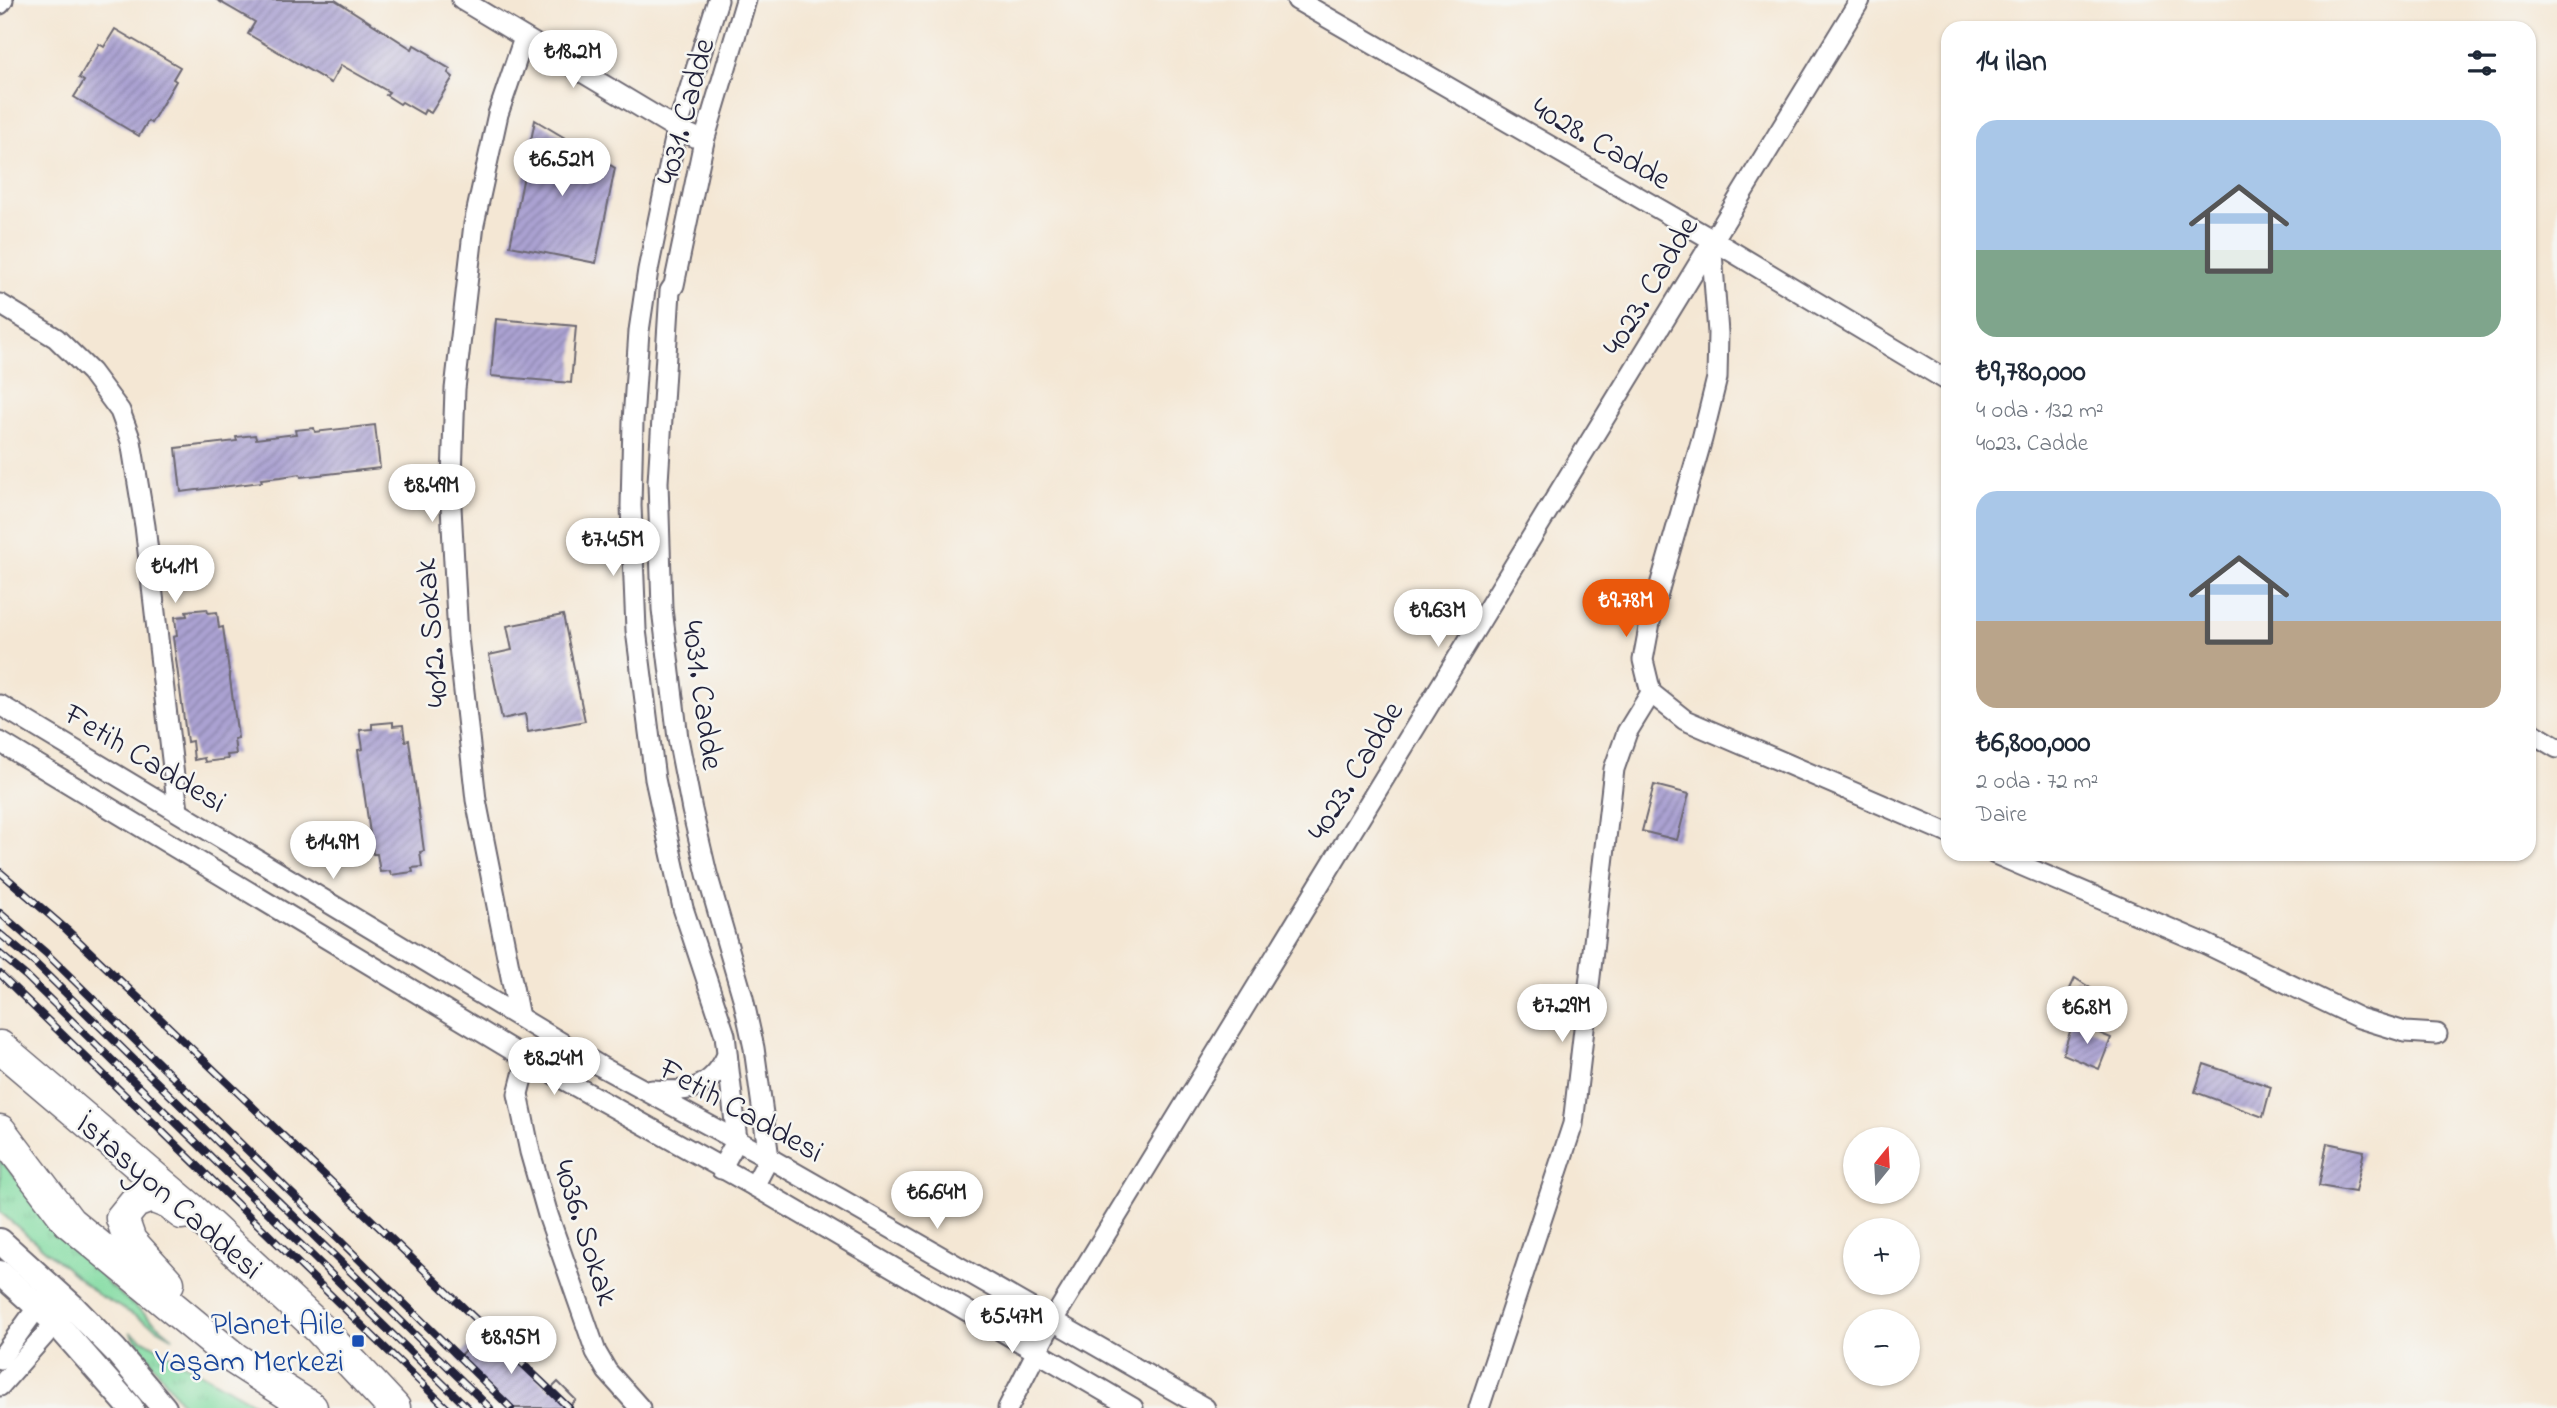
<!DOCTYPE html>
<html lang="tr">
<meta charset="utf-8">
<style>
:root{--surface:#fff;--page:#f6f6f7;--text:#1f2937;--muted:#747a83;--accent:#ea580c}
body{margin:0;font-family:"Indie Flower",sans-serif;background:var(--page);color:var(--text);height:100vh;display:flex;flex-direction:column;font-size:26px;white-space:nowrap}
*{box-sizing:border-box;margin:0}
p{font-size:23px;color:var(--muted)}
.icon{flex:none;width:38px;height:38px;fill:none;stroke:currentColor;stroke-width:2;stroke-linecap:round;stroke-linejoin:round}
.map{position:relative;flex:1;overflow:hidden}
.drawer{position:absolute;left:1941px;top:21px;width:595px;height:840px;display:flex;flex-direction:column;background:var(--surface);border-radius:21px;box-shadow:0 2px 5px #0004}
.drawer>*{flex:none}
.needle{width:46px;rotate:18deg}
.controls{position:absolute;left:1843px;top:1127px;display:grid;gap:14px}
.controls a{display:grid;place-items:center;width:77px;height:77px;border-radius:50%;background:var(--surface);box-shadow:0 2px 5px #0004;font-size:35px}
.price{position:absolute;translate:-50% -60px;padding:0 16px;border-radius:24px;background:#fff;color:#222;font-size:23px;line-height:46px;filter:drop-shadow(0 2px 4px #0008)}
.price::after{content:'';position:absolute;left:50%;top:42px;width:21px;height:16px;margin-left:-10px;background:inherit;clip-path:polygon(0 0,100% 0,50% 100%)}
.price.active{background:var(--accent);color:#fff}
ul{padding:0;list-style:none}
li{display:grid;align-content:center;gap:14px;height:371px;padding:0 35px}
li span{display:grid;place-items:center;height:217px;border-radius:21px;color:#555}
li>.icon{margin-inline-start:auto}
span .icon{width:126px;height:126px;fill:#fffc;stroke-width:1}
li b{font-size:30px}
h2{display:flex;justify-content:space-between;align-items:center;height:84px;padding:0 35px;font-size:30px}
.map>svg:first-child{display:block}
.grass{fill:url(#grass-tufts);stroke:#527e6e;stroke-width:2}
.building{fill:url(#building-hatch)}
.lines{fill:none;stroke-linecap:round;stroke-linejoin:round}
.minor-casing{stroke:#6c6771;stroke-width:23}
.tertiary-casing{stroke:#6c6771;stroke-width:28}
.primary-casing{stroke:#6c6771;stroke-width:35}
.minor{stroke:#fff;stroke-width:19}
.tertiary{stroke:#fff;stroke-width:24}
.primary{stroke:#fff;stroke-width:32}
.rail-casing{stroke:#22223b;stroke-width:8}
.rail{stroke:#f6f6f2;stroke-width:5;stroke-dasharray:16;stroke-linecap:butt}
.transit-dot{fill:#1a4fb4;stroke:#f6f6f2;stroke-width:2.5}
.labels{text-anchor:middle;stroke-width:5;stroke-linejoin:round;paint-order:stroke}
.street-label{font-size:32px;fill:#22223b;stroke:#f6f6f2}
.transit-label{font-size:32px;fill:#164399;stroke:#f6f6f2;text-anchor:end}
</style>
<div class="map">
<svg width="2557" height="1408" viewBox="0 0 2557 1408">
<defs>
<pattern id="grass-tufts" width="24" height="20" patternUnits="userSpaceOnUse" patternTransform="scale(1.75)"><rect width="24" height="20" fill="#81dba1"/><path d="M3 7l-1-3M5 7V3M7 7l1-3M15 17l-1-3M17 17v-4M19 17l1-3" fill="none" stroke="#6fbc8c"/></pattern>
<pattern id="building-hatch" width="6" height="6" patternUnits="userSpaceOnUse" patternTransform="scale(1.75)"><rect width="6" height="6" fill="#aba2d2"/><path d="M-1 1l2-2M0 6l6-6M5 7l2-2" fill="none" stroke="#8b84ac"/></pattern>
</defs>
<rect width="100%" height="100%" fill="#f6f6f2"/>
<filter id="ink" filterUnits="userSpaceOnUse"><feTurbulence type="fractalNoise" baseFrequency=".0143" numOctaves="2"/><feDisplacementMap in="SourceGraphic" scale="14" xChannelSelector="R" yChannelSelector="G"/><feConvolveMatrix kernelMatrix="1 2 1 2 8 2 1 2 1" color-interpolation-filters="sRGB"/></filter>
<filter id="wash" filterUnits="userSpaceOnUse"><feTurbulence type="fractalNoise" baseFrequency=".00686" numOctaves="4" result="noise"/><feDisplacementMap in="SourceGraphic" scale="28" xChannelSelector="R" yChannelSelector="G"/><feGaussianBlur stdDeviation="1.57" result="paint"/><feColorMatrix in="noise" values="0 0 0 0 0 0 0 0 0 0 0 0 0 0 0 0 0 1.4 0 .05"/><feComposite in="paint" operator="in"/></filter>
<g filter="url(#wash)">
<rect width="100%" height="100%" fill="#f4e7d4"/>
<!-- grass -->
<g class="grass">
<path d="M 0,1159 L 108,1284 L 174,1338 L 97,1294 L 0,1212 Z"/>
<path d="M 130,1332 L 262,1408 L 185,1408 Z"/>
</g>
<g id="blocks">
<!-- building -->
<g class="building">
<path d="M 217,0 L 335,0 L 412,49 L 414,45 L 431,55 L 430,57 L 450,69 L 448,73 L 453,77 L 431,113 L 425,110 L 423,114 L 402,102 L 400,104 L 386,95 L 389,92 L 341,65 L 331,83 L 248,34 L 255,22 Z"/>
<path d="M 115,29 L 180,67 L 173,79 L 176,81 L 151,123 L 148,121 L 139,136 L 74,97 L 84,81 L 79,78 L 99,44 L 104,47 Z"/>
<path d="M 535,120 L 615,168 L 596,263 L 510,246 Z"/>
<path d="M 496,319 L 576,326 L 571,383 L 491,376 Z"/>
<path d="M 375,425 L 380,468 L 301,477 L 300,474 L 281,477 L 261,479 L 262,482 L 181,492 L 176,448 L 237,441 L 236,437 L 255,435 L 256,439 L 296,434 L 295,430 L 314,428 L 315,432 Z"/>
<path d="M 207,609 L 208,613 L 217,612 L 219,628 L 223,627 L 238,738 L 234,739 L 236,754 L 227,755 L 228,759 L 205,762 L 204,758 L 194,760 L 192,741 L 187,742 L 173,637 L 177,636 L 175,617 L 187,616 L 186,611 Z"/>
<path d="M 563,615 L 585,721 L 528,732 L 525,714 L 502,719 L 489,655 L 512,650 L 507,626 Z"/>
<path d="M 393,722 L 393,726 L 403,725 L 405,741 L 409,740 L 424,851 L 420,852 L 422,867 L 412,868 L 413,872 L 391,875 L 390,871 L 380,872 L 377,854 L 373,854 L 358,750 L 363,749 L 360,730 L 372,729 L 372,724 Z"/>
<path d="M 1654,785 L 1689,794 L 1677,840 L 1642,831 Z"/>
<path d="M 2075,978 L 2092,989 L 2077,1016 L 2062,1006 Z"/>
<path d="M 2073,1022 L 2111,1038 L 2099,1069 L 2063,1054 Z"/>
<path d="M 2204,1064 L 2271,1087 L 2263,1117 L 2195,1092 Z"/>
<path d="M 2327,1143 L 2364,1151 L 2355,1192 L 2319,1186 Z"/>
<path d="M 487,1328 L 550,1390 L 558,1382 L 576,1400 L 568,1408 L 508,1408 L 457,1358 Z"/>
</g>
</g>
</g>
<g filter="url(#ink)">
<use href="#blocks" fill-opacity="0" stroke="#6c6771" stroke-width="2"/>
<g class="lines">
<defs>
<g id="minor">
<path d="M 462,0 L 677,129 L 704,141"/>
<path d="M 718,0 L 677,129 L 648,270 L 639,331 L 633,421 L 631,506 L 636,630 L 655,779 L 683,908 L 725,1035 L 737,1140 L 721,1169"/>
<path d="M 746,0 L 704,141 L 674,285 L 670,291 L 658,482 L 662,609 L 678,738 L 692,810 L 707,874 L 743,998 L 754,1048 L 769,1158 L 754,1186"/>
<path d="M 1297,0 L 1711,239 L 1948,381"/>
<path d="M 0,4 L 3,0"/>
<path d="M 1711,239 L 1718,333 L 1717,378 L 1702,439 L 1651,617 L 1643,660 L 1651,693 L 1685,720 L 1948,833"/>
<path d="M 0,304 L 56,338 L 91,372 L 120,411 L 131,441 L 145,526 L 178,811"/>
<path d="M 0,705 L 600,1066 L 769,1158 L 1205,1408"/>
<path d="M 2529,731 L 2557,748"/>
<path d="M 0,742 L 527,1059 L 754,1186 L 1133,1408"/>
<path d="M 1995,854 L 2206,944 L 2359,1018 L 2405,1032 L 2437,1034"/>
<path d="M 519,1017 L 476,800 L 458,637 L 451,507 L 455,389 L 474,224 L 498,114 L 524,38"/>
<path d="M 527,1059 L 518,1094 L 530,1152 L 548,1215 L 596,1352 L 607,1371 L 640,1408"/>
<path d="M 652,1090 C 687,1093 711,1090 727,1055"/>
<path d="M 0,1359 L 45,1297"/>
<path d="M 0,1386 L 64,1313"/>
<path d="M 1008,1408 L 1053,1320 L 1860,0"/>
<path d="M 1479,1408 L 1573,1124 L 1614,769 L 1627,732 L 1651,693"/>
</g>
<g id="tertiary">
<path d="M 0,1241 L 72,1306 L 115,1350 L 164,1408"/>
<path d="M 0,1273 L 56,1323 L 131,1408"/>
</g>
<g id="primary">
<path d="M 0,1047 L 192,1210 L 319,1328 L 394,1408"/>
<path d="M 0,1131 L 69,1222 L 235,1359 L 311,1408"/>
<path d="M 168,1283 L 130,1241 L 122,1218 L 135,1202 L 151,1196 L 169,1203 L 182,1213"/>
</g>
</defs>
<!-- minor casing -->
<use href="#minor" class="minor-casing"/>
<!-- tertiary casing -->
<use href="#tertiary" class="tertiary-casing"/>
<!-- primary casing -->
<use href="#primary" class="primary-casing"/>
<!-- minor -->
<use href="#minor" class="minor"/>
<!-- tertiary -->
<use href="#tertiary" class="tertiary"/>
<!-- primary -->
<use href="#primary" class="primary"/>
<defs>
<g id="rail">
<path d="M 0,872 L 67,930 L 569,1408"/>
<path d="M 0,913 L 46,953 L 511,1408"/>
<path d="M 0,934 L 36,964 L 490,1408"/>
<path d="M 0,954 L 26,976 L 468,1408"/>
<path d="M 0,974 L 447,1408"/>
</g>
</defs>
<!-- rail casing -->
<use href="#rail" class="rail-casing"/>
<!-- rail -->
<use href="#rail" class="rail"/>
</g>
</g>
<!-- markers -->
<rect class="transit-dot" x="351" y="1334" width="14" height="14" rx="3.5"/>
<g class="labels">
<!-- street labels -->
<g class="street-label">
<text transform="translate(684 111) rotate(-75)" y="11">4031. Cadde</text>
<text transform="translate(1602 142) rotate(30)" y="11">4028. Cadde</text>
<text transform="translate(1649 285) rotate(-59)" y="11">4023. Cadde</text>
<text transform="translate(430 633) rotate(-95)" y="11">4012. Sokak</text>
<text transform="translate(704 695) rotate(82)" y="11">4031. Cadde</text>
<text transform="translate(146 757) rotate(31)" y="11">Fetih Caddesi</text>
<text transform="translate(1354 770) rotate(-59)" y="11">4023. Cadde</text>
<text transform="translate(742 1109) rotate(29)" y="11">Fetih Caddesi</text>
<text transform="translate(170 1195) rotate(41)" y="11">İstasyon Caddesi</text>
<text transform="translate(587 1232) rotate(72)" y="11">4036. Sokak</text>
</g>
<!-- transit labels -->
<g class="transit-label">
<text x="344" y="1334">Planet Aile<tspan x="344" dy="37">Yaşam Merkezi</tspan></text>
</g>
</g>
</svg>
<div class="controls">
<a><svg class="needle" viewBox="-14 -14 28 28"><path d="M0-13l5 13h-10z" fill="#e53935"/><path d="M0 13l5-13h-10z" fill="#747a83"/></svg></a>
<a>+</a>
<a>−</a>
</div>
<b class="price" style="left:573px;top:90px">₺18.2M</b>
<b class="price" style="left:562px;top:198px">₺6.52M</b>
<b class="price" style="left:432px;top:524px">₺8.49M</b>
<b class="price" style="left:613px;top:578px">₺7.45M</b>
<b class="price" style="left:175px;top:605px">₺4.1M</b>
<b class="price active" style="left:1626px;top:639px">₺9.78M</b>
<b class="price" style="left:1438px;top:649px">₺9.63M</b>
<b class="price" style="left:333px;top:881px">₺14.9M</b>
<b class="price" style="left:1562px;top:1044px">₺7.29M</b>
<b class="price" style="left:2087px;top:1046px">₺6.8M</b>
<b class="price" style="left:554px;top:1097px">₺8.24M</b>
<b class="price" style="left:937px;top:1231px">₺6.64M</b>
<b class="price" style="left:1012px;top:1355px">₺5.47M</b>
<b class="price" style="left:511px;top:1376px">₺8.95M</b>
<section class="drawer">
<h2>14 ilan<svg class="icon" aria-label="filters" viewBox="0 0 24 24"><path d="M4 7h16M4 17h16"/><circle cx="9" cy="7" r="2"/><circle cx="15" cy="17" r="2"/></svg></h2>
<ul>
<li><span style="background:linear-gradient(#a9c7e8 60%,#7fa58c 0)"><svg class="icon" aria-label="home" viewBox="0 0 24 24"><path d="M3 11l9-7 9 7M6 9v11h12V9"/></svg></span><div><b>₺9,780,000</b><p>4 oda · 132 m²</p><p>4023. Cadde</p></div></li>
<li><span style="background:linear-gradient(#a9c7e8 60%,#b9a48a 0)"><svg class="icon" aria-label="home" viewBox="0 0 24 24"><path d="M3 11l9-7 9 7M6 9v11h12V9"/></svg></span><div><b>₺6,800,000</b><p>2 oda · 72 m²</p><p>Daire</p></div></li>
</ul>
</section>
</div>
